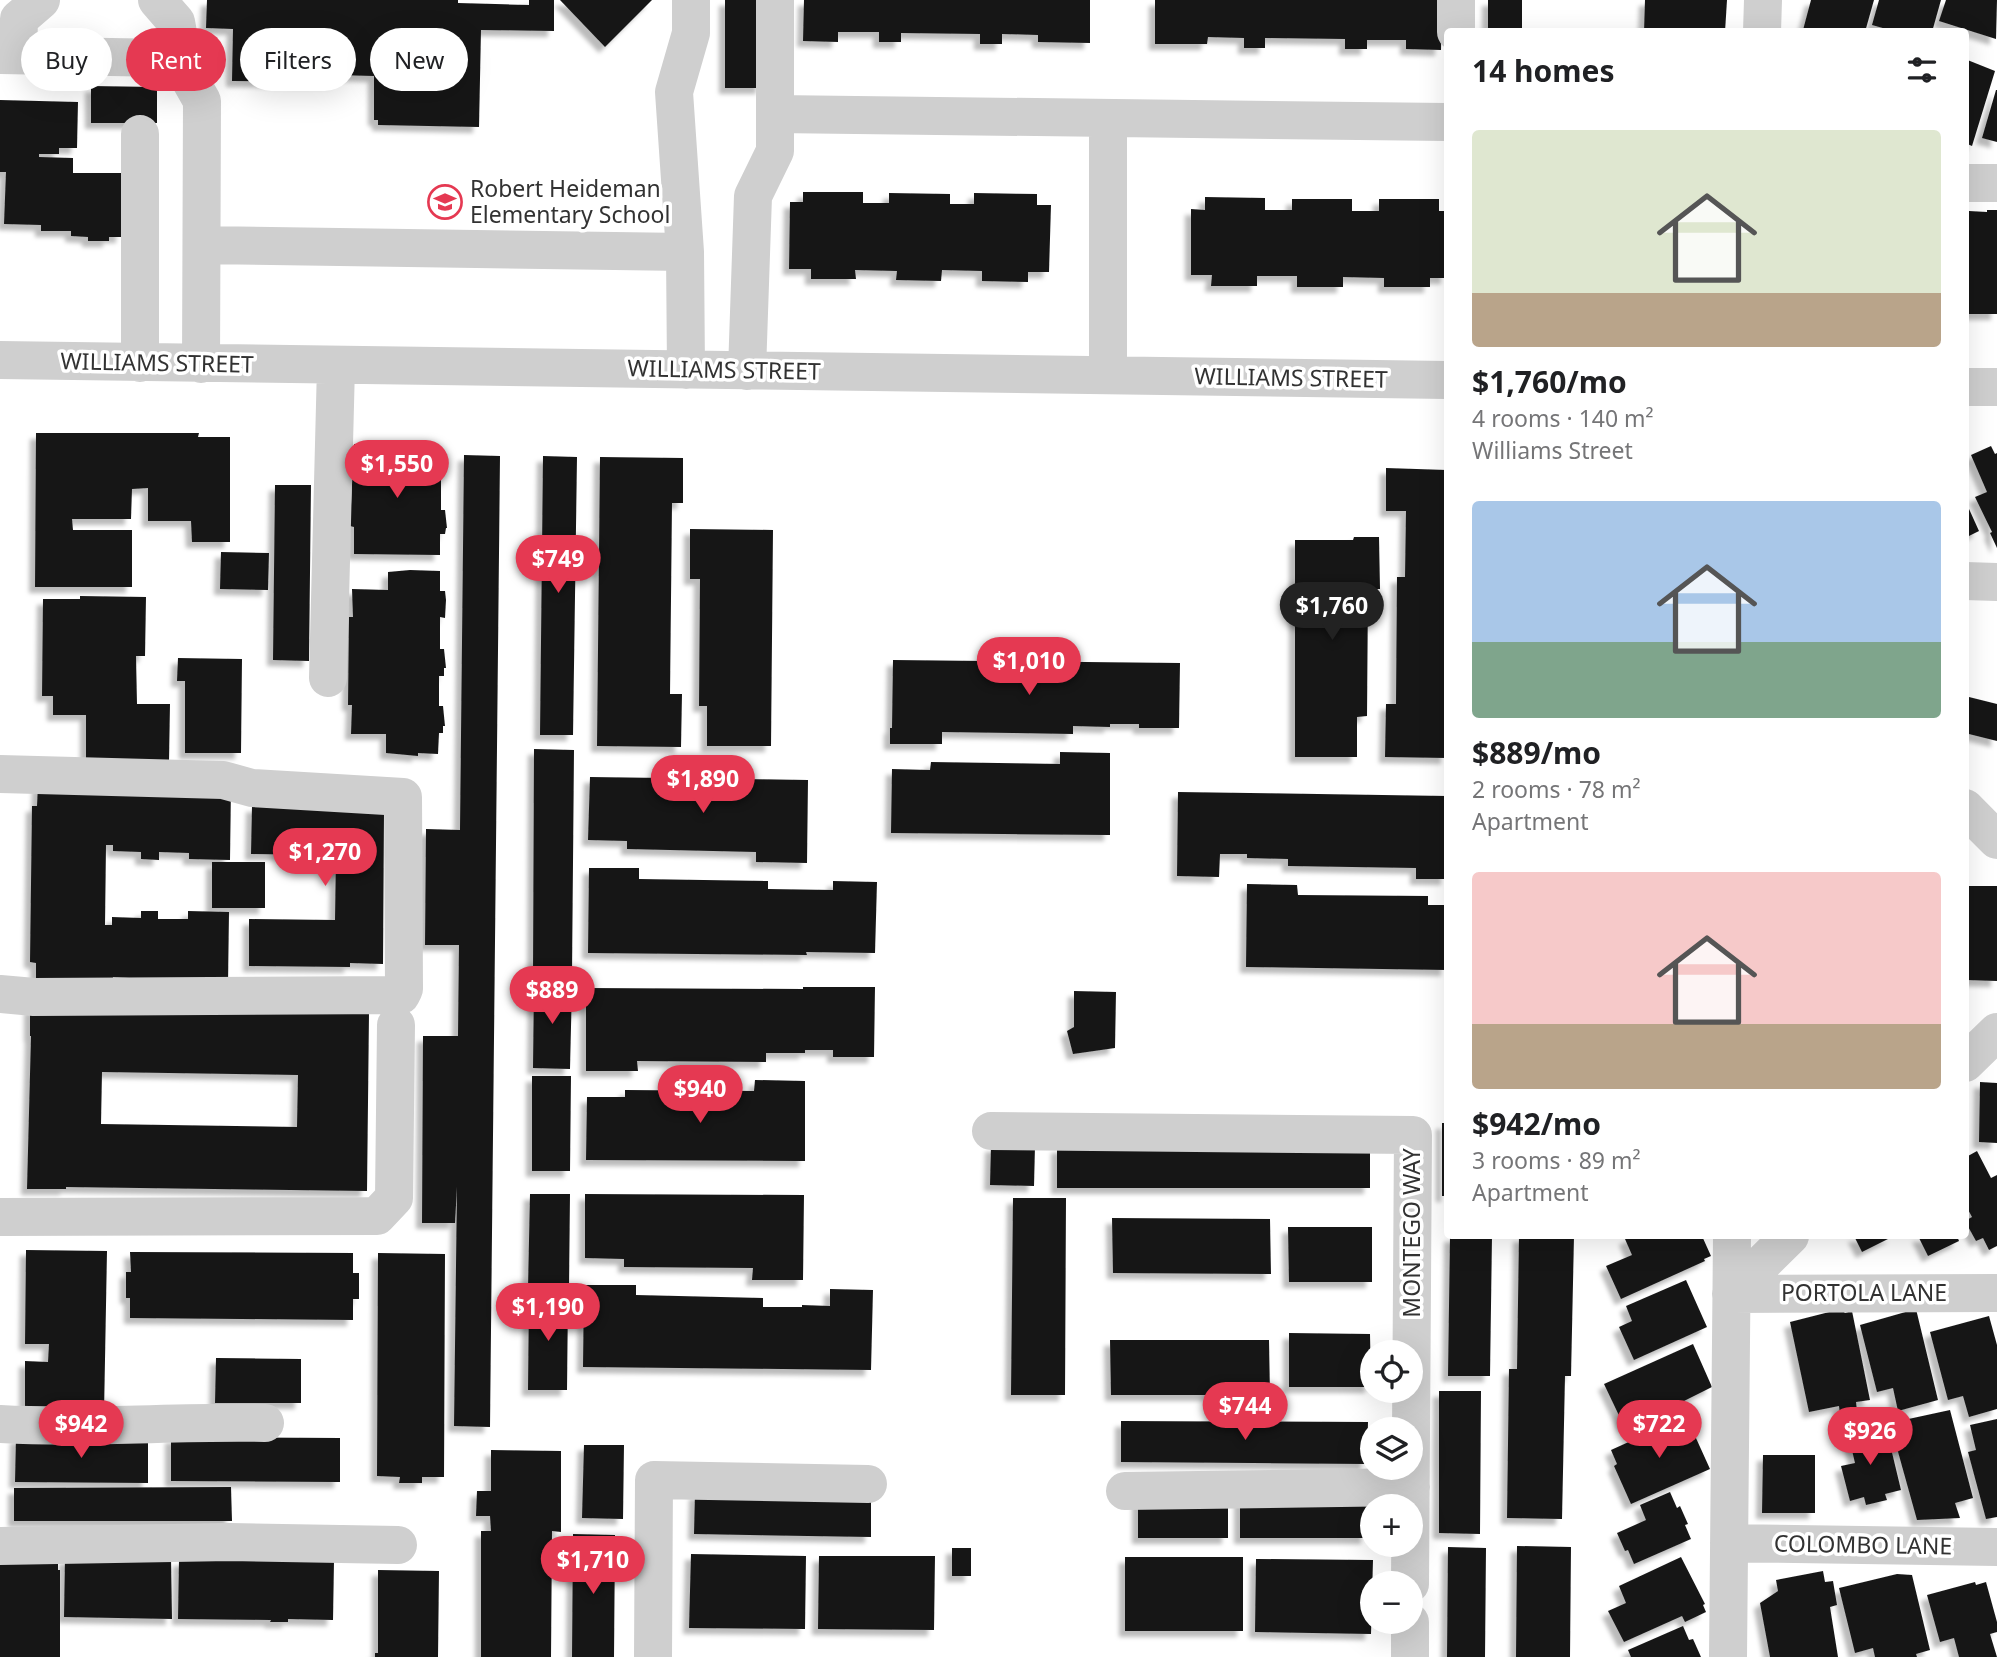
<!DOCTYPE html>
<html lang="en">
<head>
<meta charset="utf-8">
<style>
	body { margin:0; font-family:"Noto Sans",sans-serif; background:#f2f2f2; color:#202124; height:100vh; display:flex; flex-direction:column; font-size:26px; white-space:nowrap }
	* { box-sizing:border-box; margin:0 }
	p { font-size:23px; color:#757577 }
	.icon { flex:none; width:38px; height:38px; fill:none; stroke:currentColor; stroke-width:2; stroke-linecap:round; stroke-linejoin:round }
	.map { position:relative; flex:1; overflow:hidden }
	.drawer { position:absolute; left:1444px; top:28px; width:525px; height:1211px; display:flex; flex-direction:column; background:#fff; border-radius:7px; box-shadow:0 7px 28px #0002 }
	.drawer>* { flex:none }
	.banner { position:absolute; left:21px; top:28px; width:665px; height:63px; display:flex; gap:14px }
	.fabs { position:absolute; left:1360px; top:1340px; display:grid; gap:14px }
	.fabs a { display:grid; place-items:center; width:63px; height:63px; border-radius:50%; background:#fff; box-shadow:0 7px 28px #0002; font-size:35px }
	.price { position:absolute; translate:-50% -60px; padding:0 16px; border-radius:24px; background:#e53952; color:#fff; font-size:23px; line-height:46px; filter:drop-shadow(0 2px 4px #0008) }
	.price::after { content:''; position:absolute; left:50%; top:42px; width:21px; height:16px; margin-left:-10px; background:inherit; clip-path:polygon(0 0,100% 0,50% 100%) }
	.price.current { background:#222; color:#fff }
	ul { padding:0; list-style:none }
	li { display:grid; align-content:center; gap:14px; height:371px; padding:0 28px }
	li span { display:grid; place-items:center; height:217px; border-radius:7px; color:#555 }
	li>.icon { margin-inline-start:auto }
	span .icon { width:126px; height:126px; fill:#fffc; stroke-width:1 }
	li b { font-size:30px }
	h2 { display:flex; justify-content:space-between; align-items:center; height:84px; padding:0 28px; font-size:30px }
	.pill { padding:0 24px; border-radius:32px; background:#fff; box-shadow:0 7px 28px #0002; font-size:24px; line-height:63px }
	.pill.current { background:#e53952; color:#fff }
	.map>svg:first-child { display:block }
	.building { fill:#191919; fill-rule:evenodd; filter:url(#shadow) }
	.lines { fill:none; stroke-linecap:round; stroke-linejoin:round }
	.minor { stroke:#cfcfcf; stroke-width:38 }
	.labels { text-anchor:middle; stroke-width:7; stroke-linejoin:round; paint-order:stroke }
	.poi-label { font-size:23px; fill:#323232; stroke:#fff; text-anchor:start }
	.street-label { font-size:23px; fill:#323232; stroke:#fff }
</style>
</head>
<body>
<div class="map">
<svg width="1997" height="1657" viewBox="0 0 1997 1657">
	<defs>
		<filter id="shadow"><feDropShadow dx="-6" dy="6" stdDeviation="2" flood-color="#0004"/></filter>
	</defs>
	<rect width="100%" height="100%" fill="#fff"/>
	<path class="building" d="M207 0H458V3L529 5V0H554V31L481 30 479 127 378 125V120H374V76L336 75V82L232 81 233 29 206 28Z
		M560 0H652L605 47Z
		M725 0H762V88H725Z
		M804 0H1090V43L1038 42V35L1002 34V44H980V34L901 33V42H879V32H838V42L803 41Z
		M1155 0H1442L1441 50 1406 49V40H1367V49H1345V39L1265 38V48H1244V38L1208 37 1207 44H1155Z
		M1488 0H1522V32H1488Z
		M1645 0H1727L1725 32H1644Z
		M1811 0H1874L1865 32H1809L1803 30Z
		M1879 0H1941L1932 32H1897L1872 25Z
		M1946 0H1997L1996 39 1939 21Z
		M1965 59 1995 71 1972 146 1965 143Z
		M91 86 157 87V123H91Z
		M1996 90H1997V142L1982 138Z
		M0 100 78 102 77 148H59V154H39V157L73 158V173H123L122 237H109V241H88V237L71 236V231H41V225L4 224 6 172H0Z
		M803 192H863V203H889V193L950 194V204H974V193L1037 194V205H1051L1049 272H1028V282L982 281V271L942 270 941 281 896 280 897 271 855 270 856 279H811V269H789L790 202H803Z
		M1205 197 1265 198V210H1292V199H1352V211H1379V199H1439V211H1447V278H1430V287H1384V278L1343 277V287H1297V276H1257V286H1211L1212 275H1191V209L1205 210Z
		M1987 210H1997V314H1967L1969 211 1987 212Z
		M36 433H199L198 437H230V542H192L191 521H148V488L132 489 131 519H72L73 530H132V587H35Z
		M354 444 441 446 443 468H441V510H445L447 528H446L445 534H440V555L354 554V527L350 526Z
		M1991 446 1995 454 1997 453V548L1990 533 1992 532 1975 497 1987 492 1971 455Z
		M464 455 500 456 490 1427 454 1426 457 1187 455 1223H422L423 1036H458L459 945H425L426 829 460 830Z
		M543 456 577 457 573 735H540Z
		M600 457 683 458V503H672L670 694H682L681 747 597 746Z
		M1386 468 1447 470V758L1385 757 1386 704H1396L1397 577H1405L1406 511H1386Z
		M275 485H311L309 661 273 660Z
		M1965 500 1979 531 1965 538Z
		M690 529 773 530 771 746H707V706H699L700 579H690Z
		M1354 537H1379L1380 589H1368L1367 716 1357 717V757H1295V540H1353Z
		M221 552 269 553 268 590 220 589Z
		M410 570 440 571V591H445L446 600 445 618 440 617V649H444L446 668H444V676H439V706H443L445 726H443V733H439L438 754 418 753V756L386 753V734H351L352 705H348L349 617H353L352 589 388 590V572Z
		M80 596 146 597 145 656H136L137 704H170L169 761 86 759V715H53V696H42L43 599H80Z
		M178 658 242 659 241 753H185V681H177Z
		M893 660 1180 663 1179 728H1139V724H1110V727L1073 726V734L942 732V744H890V728H892Z
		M1965 696 1997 704V741L1965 733Z
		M534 749 574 750 572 974H533Z
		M1060 752 1110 753V835L891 833 892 769 930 770 931 762 1060 764Z
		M590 777 808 780 807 863 756 862V852L627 849V841L588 840Z
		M38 785 231 787 230 860 189 859V853L159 852V860L141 859V852L113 851V845H106L105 925H112V917L141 918V911H158V919H188V911L229 912 228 984 113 977 112 985 36 984V963L30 962 32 806H37Z
		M1178 792 1447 796V879H1416V868L1288 866V859L1247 858V854H1220L1219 877 1177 876Z
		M252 806 384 813 383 964 350 963V967L249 966V919L335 920 336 855 251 854Z
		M212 862H265V908H212Z
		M589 868H639V879L768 881V889L833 890V881L877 882 875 953 806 952 807 955 588 953Z
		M1247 884 1297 885 1298 895 1428 896V905H1447V970L1246 967Z
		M1969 886H1997V981L1967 980Z
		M534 984 572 985 570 1069 533 1068Z
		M803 987H875L874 1057H833V1050H805V1053H766V1062L637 1061 638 1071H586V988L803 989Z
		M1074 991 1116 992 1115 1048 1073 1054 1067 1031 1074 1027Z
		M30 1007 369 1013 367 1191 66 1187V1189H27L31 1036H30ZM102 1072 298 1075 297 1127 101 1124Z
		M532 1076H571L570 1171H532Z
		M755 1080 805 1081V1161L586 1160 587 1097H625V1090L754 1091Z
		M1980 1082 1997 1083V1143L1979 1142Z
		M1442 1123H1447V1196H1442Z
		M991 1146H1035L1034 1186 990 1185Z
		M1057 1147H1370V1188H1057Z
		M1965 1150 1968 1156 1977 1151 1991 1178 1997 1175V1246L1989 1250 1983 1238 1976 1241 1965 1221 1972 1217 1965 1204Z
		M530 1194H570L569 1288H528Z
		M585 1194 804 1195 803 1280H752L753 1268 624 1267V1259L585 1258Z
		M1013 1198H1066L1065 1395H1011Z
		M1112 1218 1270 1219 1271 1274 1113 1273Z
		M1288 1227H1372V1282H1289Z
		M1450 1236H1492L1490 1376H1448Z
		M1519 1236H1574L1571 1376H1565L1562 1519 1507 1518 1509 1369H1517Z
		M1632 1236H1702L1711 1256 1704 1259 1705 1261 1621 1299 1606 1266 1632 1255 1625 1239Z
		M1854 1236H1894L1862 1252Z
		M1918 1236H1957L1959 1241 1928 1256Z
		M26 1250 107 1251 104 1414 25 1413V1361L48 1362 49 1344H25Z
		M130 1252 353 1253V1273H359V1299H353V1320L130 1318V1298H126V1272H131Z
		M378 1253 445 1254 444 1477H422V1483H399L400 1477 377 1476Z
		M1686 1280 1707 1327 1634 1360 1619 1327 1632 1321 1626 1306Z
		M584 1285H636V1295L763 1298V1307H802V1305L830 1306V1289L873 1290 871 1370 583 1367Z
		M529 1296H568L567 1390H528Z
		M1841 1309 1845 1313 1852 1311 1870 1400 1856 1402 1857 1411 1840 1414 1839 1406 1809 1412 1790 1322Z
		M1916 1309 1938 1400 1898 1411 1893 1388 1877 1392 1860 1325Z
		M1989 1316 1997 1345V1409L1969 1417 1963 1396 1948 1400 1930 1332Z
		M1289 1333 1370 1334 1371 1387H1289Z
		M1110 1340H1269L1270 1395H1111Z
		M1693 1344 1712 1387 1680 1403 1682 1407 1646 1424 1643 1418 1624 1426 1604 1384Z
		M216 1358 301 1359V1403H215Z
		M1439 1391H1481L1480 1534 1439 1533Z
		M1950 1410 1973 1498 1955 1503 1960 1518 1917 1520 1890 1423Z
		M1686 1416 1710 1469 1631 1504 1614 1466 1617 1464 1611 1450Z
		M1997 1419V1517L1986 1519 1968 1452 1976 1450 1970 1425Z
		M1866 1420 1873 1445 1889 1440 1901 1490 1885 1494 1887 1500 1866 1505 1864 1497 1850 1501 1841 1466 1855 1463 1846 1425Z
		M1121 1421 1368 1422 1367 1464 1121 1462Z
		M16 1437 148 1439V1483L15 1482Z
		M171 1437 340 1438V1482L171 1481Z
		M584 1445H624L623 1519 582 1518Z
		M491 1450 561 1451V1532L552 1531 551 1657H481V1531H491L490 1516H476L477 1491H491Z
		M1763 1455H1815V1513H1762Z
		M231 1487 232 1521H14V1488Z
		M1670 1492 1677 1508 1680 1506 1688 1524 1685 1525 1691 1539 1634 1564 1628 1550 1625 1551 1617 1533 1646 1520 1640 1505Z
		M695 1493 871 1495V1537L694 1534Z
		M1138 1496H1228V1538H1138Z
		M1240 1497H1367V1538H1240Z
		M573 1534 615 1535 614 1657H572Z
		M1517 1546 1571 1547 1570 1657H1516Z
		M1448 1547 1486 1548 1485 1657H1447Z
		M952 1548H971V1576H952Z
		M691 1554 806 1556 805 1629 689 1628Z
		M819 1556H935L934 1630 818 1629Z
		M1125 1557H1243V1631H1125Z
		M1681 1557 1705 1604 1703 1605 1706 1612 1685 1622 1682 1616 1624 1642 1608 1611 1626 1603 1619 1586Z
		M65 1558H171L172 1619 64 1617Z
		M1256 1559 1373 1560 1371 1634 1255 1632Z
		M179 1560 334 1561 333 1620 288 1619V1622H270L271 1620 178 1619Z
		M0 1564H58V1570H60V1657H0Z
		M378 1570 439 1571 438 1657H375V1653H378Z
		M1823 1571 1825 1582 1833 1581 1837 1605 1830 1607 1838 1657H1770L1760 1603 1778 1591 1776 1580Z
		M1897 1574 1912 1575 1930 1650 1916 1654 1917 1657H1875L1873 1648 1855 1653 1839 1588Z
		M1975 1582 1976 1585 1986 1582 1997 1622V1632L1990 1634 1997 1657H1959L1954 1638 1940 1642 1927 1595Z
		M1683 1626 1689 1640 1693 1639 1701 1657H1631L1628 1650Z"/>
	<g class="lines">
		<path class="minor" d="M157 0 176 22 185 71 202 101 201 364
			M1456 32V0
			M1762 32 1763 0
			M0 55 166 58 185 71
			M18 55 19 19 41 0
			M775 114 1447 122
			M1965 183H1997
			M202 245 685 252 686 370
			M685 252 674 92 691 33V0
			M0 360 1447 380
			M140 363V134
			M747 371 753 196 775 151V0
			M1108 375V118
			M1965 387H1997
			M1965 581 1997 582
			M328 678 336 366
			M0 774 223 780 252 788 403 797 404 989 401 995 34 997 0 994
			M1965 808 1997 840
			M1965 1063 1997 1032
			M991 1131 1413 1135 1410 1584
			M0 1217 377 1216 394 1198 396 1025
			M1731 1294 1997 1293
			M1731 1294 1790 1236
			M0 1424C89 1429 177 1421 265 1423
			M1125 1491 1411 1487
			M1729 1543 1997 1547
			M0 1546 230 1542 398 1545
			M653 1657 654 1480 868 1484
			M1410 1657V1622
			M1728 1657 1732 1236"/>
	</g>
	<defs>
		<g id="school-ring" transform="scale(1.75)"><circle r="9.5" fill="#fff" stroke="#e53952" stroke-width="1.5"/><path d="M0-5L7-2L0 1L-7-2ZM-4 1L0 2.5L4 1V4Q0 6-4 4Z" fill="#e53952"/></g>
	</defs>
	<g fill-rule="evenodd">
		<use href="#school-ring" x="445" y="202"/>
	</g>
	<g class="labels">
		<g class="poi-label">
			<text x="470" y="197">Robert Heideman<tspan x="470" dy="26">Elementary School</tspan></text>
		</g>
		<g class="street-label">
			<text transform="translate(157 363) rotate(1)" y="8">WILLIAMS STREET</text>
			<text transform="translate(724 370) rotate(1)" y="8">WILLIAMS STREET</text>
			<text transform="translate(1291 378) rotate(1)" y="8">WILLIAMS STREET</text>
			<text transform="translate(1412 1233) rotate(-90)" y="8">MONTEGO WAY</text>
			<text x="1864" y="1301">PORTOLA LANE</text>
			<text transform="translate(1863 1545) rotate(1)" y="8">COLOMBO LANE</text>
		</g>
	</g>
</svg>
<div class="fabs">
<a><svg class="icon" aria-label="locate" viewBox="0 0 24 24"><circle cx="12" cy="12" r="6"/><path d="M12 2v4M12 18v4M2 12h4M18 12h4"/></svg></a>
<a><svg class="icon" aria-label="layers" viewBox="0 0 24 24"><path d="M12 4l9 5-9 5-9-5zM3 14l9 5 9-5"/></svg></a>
<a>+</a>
<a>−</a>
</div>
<b class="price" style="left:397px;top:500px">$1,550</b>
<b class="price" style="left:558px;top:595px">$749</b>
<b class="price current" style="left:1332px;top:642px">$1,760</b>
<b class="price" style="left:1029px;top:697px">$1,010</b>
<b class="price" style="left:703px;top:815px">$1,890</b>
<b class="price" style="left:325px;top:888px">$1,270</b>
<b class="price" style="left:552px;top:1026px">$889</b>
<b class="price" style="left:700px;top:1125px">$940</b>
<b class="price" style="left:548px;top:1343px">$1,190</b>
<b class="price" style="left:1245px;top:1442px">$744</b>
<b class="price" style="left:81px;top:1460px">$942</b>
<b class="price" style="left:1659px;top:1460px">$722</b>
<b class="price" style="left:1870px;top:1467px">$926</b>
<b class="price" style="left:593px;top:1596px">$1,710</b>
<div class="banner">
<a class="pill">Buy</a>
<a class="pill current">Rent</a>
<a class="pill">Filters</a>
<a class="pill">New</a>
</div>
<section class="drawer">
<h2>14 homes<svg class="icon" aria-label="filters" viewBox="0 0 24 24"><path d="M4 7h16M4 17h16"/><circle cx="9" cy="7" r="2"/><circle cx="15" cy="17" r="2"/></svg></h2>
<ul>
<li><span style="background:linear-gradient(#dfe7d0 75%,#b9a48a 0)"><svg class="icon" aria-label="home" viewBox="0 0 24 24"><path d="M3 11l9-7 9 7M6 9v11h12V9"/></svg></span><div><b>$1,760/mo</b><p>4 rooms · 140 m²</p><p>Williams Street</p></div></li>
<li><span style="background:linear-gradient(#a9c7e8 65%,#7fa58c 0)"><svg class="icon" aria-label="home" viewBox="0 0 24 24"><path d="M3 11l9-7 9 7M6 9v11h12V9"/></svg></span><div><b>$889/mo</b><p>2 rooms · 78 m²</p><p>Apartment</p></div></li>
<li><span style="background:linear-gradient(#f6c9c9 70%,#b9a48a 0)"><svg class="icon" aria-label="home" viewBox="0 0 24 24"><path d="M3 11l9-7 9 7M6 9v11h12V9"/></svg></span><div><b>$942/mo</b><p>3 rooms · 89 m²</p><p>Apartment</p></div></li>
</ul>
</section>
</div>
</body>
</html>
